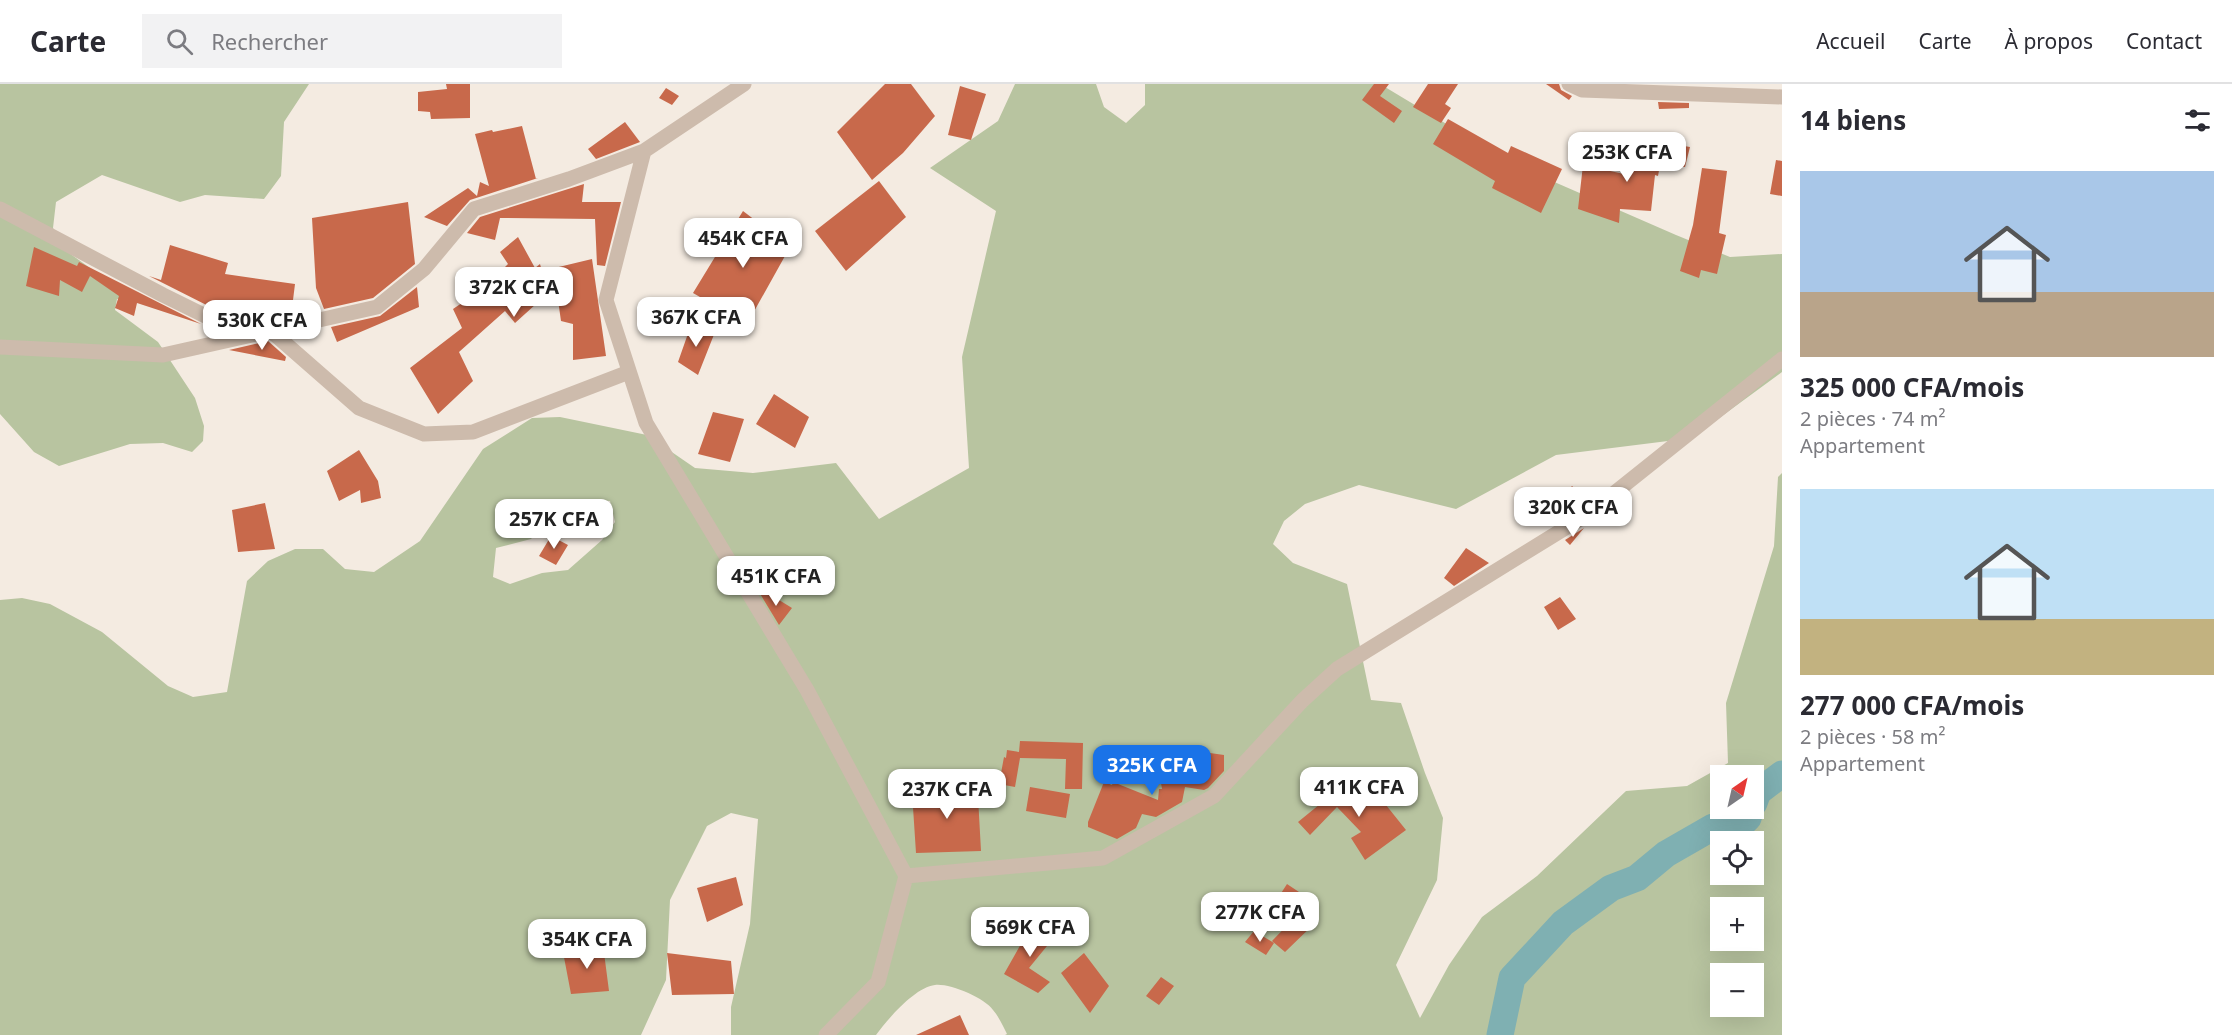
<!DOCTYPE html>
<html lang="fr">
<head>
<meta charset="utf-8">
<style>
	body { margin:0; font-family:"Noto Sans",sans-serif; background:#f2f2f3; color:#2b2b33; height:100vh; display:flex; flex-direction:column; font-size:22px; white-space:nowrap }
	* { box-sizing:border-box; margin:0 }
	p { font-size:20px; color:#7c7c81 }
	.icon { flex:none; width:33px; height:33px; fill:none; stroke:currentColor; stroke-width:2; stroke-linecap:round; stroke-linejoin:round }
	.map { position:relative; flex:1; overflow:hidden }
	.sheet { display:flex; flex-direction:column; background:#fff; width:450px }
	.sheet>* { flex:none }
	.needle { width:39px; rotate:34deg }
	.tools { position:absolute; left:1710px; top:681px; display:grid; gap:12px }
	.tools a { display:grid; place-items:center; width:54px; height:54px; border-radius:0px; background:#fff; box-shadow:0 6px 24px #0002; font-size:30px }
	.price { position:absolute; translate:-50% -51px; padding:0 14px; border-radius:12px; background:#fff; color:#222; font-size:20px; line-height:39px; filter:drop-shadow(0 2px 3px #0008) }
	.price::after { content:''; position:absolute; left:50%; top:36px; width:18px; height:14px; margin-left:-9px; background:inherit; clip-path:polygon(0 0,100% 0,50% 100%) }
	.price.on { background:#1a73e8; color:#fff }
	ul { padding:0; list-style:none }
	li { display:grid; align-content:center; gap:12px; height:318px; padding:0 18px }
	li span { display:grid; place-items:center; height:186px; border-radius:0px; color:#555 }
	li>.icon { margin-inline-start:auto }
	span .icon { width:108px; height:108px; fill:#fffc; stroke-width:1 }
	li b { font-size:26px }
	h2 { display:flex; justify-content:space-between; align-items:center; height:72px; padding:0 18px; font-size:26px }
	header { display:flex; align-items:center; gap:36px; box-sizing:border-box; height:84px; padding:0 30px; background:#fff; border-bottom:2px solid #e1e1e2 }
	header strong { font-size:28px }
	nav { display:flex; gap:33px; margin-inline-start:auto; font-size:21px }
	.search { width:420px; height:54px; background:#f2f2f3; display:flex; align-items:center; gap:15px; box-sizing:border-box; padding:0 21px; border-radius:0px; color:#7c7c81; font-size:22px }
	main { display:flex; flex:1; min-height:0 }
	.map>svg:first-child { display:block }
	.green { fill:#b8c4a0; fill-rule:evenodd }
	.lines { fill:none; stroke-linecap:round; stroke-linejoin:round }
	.river { stroke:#7fb0b2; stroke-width:27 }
	.building { fill:#c8694b }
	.street { stroke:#cdbbac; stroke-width:15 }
</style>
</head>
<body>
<header>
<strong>Carte</strong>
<div class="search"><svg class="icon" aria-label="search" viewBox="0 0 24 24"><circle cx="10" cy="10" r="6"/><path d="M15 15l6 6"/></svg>Rechercher</div>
<nav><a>Accueil</a><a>Carte</a><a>À propos</a><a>Contact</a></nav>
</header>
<main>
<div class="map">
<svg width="1782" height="951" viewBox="0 0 1782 951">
	<rect width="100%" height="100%" fill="#f4ebe1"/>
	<path class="green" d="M0 0H309L284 38 281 92 264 115 205 111 180 118 102 91 56 118 53 144 65 166 133 215H117L115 226 158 258 195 314 204 342 203 357 192 368 163 359 130 360 59 382 34 368 0 330Z
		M1015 0H1096L1104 23 1126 39 1145 21V0H1380L1513 80 1676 151 1730 173 1782 170V288L1692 354 1556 371 1456 425 1359 401 1305 420 1284 437 1273 460 1293 479 1347 500 1371 616 1401 619 1425 689 1443 734 1437 796 1396 881 1420 934 1449 881 1482 833 1537 792 1626 707 1687 702 1728 679 1726 619 1774 462 1778 393 1782 389V951H1005L1007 950C1003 942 999 933 993 926 985 914 949 899 935 901 915 903 887 936 876 951H731V923L750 840 758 735 731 729 707 742 670 816 666 896 641 951H0V516L22 514 50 520 102 548 168 602 193 613 227 608 247 497 268 477 295 465H323L345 485 374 488 420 457 483 365 532 334 560 333 647 351 695 384 753 389 836 379 879 435 969 384 962 273 996 127 930 84 998 37ZM570 415 610 417 615 438 602 456 568 486 542 489 510 500 493 493 496 464 531 455ZM1720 692H1754V724H1720ZM1720 758H1754V790H1720ZM1720 824H1754V856H1720ZM1720 890H1754V922H1720Z"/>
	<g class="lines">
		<path class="river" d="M1754 719 1758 708 1782 690
			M1500 951 1512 894 1563 839 1611 804 1637 794 1666 770 1713 743H1739L1748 734 1751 724"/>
	</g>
	<path class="building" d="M446 0H470V34L431 35 430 28 418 27V8L447 5Z
		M885 0H911L935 32 903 69 872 96 837 48Z
		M1374 0H1389L1380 12 1402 27 1394 39 1362 16Z
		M1428 0H1458L1445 20 1451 24 1441 39 1413 23Z
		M1546 0H1559L1561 6 1572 12 1569 16Z
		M960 2 986 10 971 56 948 51Z
		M666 4 679 12 672 21 659 14Z
		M1658 18 1689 19V24L1659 25Z
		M1448 35 1508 69 1511 62 1562 85 1541 129 1492 104 1495 97 1433 60Z
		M625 38 640 58 596 75 588 65Z
		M522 42 536 95 538 94 470 116 447 142 424 133 468 104 477 112 480 98 489 102 475 50 492 46 493 48Z
		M1672 60 1690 63 1685 83 1660 81 1658 92 1655 91 1651 127 1620 125 1619 139 1578 125 1583 81 1624 90 1632 63 1670 67Z
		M1776 76 1782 77V112L1770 110Z
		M1702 84 1727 87 1719 149 1726 151 1717 190 1701 186 1699 194 1680 187 1693 141Z
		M879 97 906 133 846 187 815 147Z
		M584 100 582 118H621L605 182 597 181 595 135 500 134 495 156 467 149 480 133Z
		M408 118 415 180 373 214 324 225 316 204 312 134Z
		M743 127 790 163 747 240 693 209Z
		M518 153 535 184 540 180 542 187 592 175 606 272 573 276V240L561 237 556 202 515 239 505 227 459 268 473 297 438 330 410 284 462 244 453 225 484 204 508 180 500 168Z
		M170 161 228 179 225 190 295 200 291 232 248 242 149 192 161 196Z
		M34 163 77 182 79 178 201 240 137 219 134 232 115 224 119 212 90 192 82 208 60 196 59 212 26 202Z
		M417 203 419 223 337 258 331 243 380 232Z
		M691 241 715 248 698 291 678 278Z
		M268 257 286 273 285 277 229 266Z
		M774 310 809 333 795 364 756 340Z
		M713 328 744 335 730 378 698 370Z
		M359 366 378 397 381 414 361 419 360 406 339 417 327 387Z
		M1572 402 1588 417 1550 442 1544 436Z
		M265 419 275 465 238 468 232 426Z
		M577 424 600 425V441L577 440Z
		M1584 444 1570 461 1565 456Z
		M551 452 568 461 556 481 539 472Z
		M1466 464 1489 479 1454 502 1444 494Z
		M761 505 792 524 779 541 759 508Z
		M1560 513 1576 535 1558 546 1544 523Z
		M1020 657 1083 659 1082 705H1065L1066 675 1020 674 1015 703 999 700 1004 673 1006 674 1007 666 1019 668Z
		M1189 666 1224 671V687L1208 704 1204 706 1185 703 1182 718 1156 733 1142 730 1136 744 1117 755 1088 743V738L1104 698 1112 701 1113 698 1158 716 1159 705H1162L1159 687 1186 690Z
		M1348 693 1365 714 1374 706 1406 746 1365 776 1351 754 1361 748 1337 723 1310 751 1298 738 1336 707 1335 705Z
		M977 695 981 767 916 769 912 708H919V704H936V707L964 706 965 696Z
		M1030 703 1070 710 1066 734 1026 727Z
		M736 793 743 821 707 838 697 804Z
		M1287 800 1308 814 1302 825 1315 839 1285 868 1272 857 1298 830 1276 817Z
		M1034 837 1056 851 1029 884 1050 898 1038 909 1004 890Z
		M1254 847 1274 859 1266 871 1245 858Z
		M603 861 609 907 571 910 563 868Z
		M667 869 731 877 734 910 672 911Z
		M1084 869 1109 902 1090 929 1061 889Z
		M1161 893 1174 902 1159 921 1146 912Z
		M960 931 969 951H916Z"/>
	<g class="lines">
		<path class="street" d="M1569 0 1582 6 1782 13
			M644 67 606 216 646 339 807 606 906 792 878 898 826 951
			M0 125 163 211 246 252
			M271 247 359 324 424 350 473 348 629 288
			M0 263 163 271 377 223 424 185 474 125 569 95 644 67 744 0
			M906 792 1103 774 1214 712 1302 617 1337 585 1588 430 1782 275"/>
	</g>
</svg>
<div class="tools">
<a><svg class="needle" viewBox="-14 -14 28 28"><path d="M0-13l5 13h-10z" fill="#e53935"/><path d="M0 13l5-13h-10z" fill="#7c7c81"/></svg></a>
<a><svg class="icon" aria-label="locate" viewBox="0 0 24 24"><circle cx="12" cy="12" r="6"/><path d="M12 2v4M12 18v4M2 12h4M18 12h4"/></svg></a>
<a>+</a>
<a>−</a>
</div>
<b class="price" style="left:1627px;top:99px">253K CFA</b>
<b class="price" style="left:743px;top:185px">454K CFA</b>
<b class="price" style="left:514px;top:234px">372K CFA</b>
<b class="price" style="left:696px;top:264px">367K CFA</b>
<b class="price" style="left:262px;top:267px">530K CFA</b>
<b class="price" style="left:1573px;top:454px">320K CFA</b>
<b class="price" style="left:554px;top:466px">257K CFA</b>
<b class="price" style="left:776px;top:523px">451K CFA</b>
<b class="price on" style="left:1152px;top:712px">325K CFA</b>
<b class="price" style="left:1359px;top:734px">411K CFA</b>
<b class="price" style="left:947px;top:736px">237K CFA</b>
<b class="price" style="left:1260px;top:859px">277K CFA</b>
<b class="price" style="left:1030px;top:874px">569K CFA</b>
<b class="price" style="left:587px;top:886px">354K CFA</b>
</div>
<section class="sheet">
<h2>14 biens<svg class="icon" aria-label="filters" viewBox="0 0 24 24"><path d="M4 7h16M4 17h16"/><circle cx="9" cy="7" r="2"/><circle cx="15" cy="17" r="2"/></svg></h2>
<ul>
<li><span style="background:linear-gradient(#a9c7e8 65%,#b9a48a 0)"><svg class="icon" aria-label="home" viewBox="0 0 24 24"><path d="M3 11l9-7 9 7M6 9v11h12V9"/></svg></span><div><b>325 000 CFA/mois</b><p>2 pièces · 74 m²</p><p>Appartement</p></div></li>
<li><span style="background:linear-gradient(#bfe0f5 70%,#c2b280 0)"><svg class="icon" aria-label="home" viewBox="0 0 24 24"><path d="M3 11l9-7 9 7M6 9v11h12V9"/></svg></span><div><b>277 000 CFA/mois</b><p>2 pièces · 58 m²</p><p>Appartement</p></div></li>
</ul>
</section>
</main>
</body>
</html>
